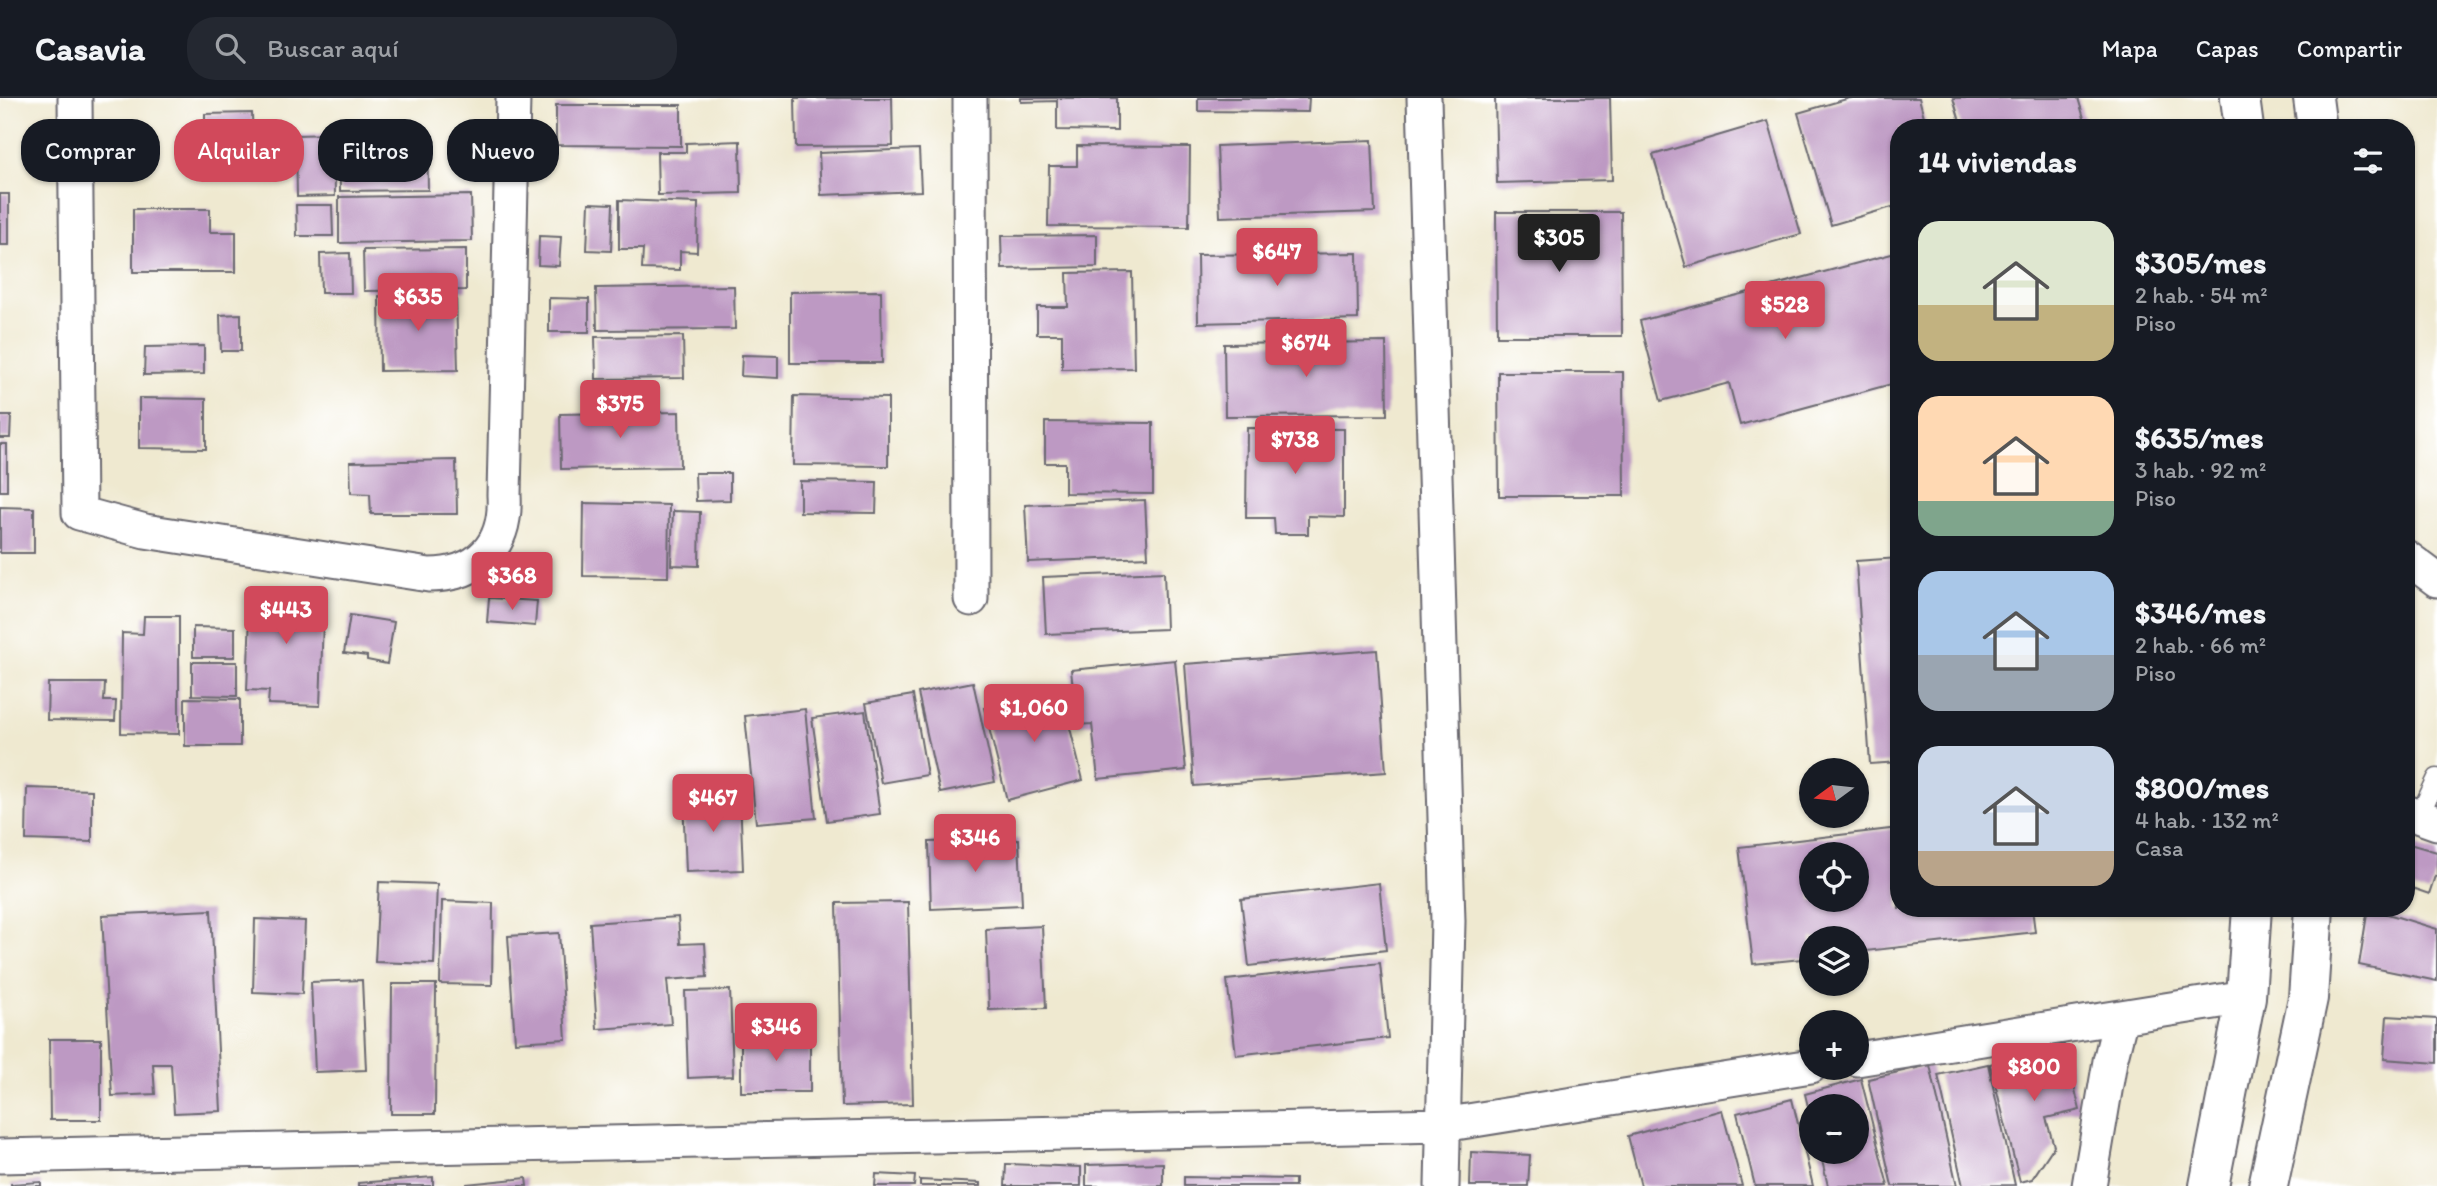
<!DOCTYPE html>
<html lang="es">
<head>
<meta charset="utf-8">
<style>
	body { margin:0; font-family:Itim,sans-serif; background:#242831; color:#f1f3f6; height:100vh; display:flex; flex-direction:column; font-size:26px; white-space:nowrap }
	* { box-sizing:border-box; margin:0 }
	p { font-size:23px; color:#9ea1a6 }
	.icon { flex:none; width:38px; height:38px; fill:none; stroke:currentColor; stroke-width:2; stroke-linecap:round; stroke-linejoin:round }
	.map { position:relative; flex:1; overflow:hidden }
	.sheet { position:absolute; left:1890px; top:21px; width:525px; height:798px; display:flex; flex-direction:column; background:#171b24; border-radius:28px; box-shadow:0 2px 5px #0004 }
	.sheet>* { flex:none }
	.guide { position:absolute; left:21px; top:21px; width:665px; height:63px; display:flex; gap:14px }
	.needle { width:46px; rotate:255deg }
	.controls { position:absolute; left:1799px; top:660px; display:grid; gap:14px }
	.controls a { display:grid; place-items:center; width:70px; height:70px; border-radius:50%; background:#171b24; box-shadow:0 2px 5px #0004; font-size:35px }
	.price { position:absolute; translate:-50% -60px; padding:0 16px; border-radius:7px; background:#d1495b; color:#fff; font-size:23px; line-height:46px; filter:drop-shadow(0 2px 4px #0008) }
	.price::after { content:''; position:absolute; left:50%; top:42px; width:21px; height:16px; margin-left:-10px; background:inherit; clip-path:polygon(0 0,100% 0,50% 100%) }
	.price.selected { background:#222; color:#fff }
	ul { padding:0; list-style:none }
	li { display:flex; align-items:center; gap:21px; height:175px; padding:0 28px }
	li span { display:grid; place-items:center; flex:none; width:196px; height:140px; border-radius:21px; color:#555 }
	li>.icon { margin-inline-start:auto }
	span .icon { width:84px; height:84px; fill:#fffc; stroke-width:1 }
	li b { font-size:30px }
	h2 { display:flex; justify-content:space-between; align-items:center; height:84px; padding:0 28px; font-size:30px }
	.chip { padding:0 24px; border-radius:28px; background:#171b24; box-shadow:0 2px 5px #0004; font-size:24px; line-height:63px }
	.chip.selected { background:#d1495b; color:#fff }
	header { display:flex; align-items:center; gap:42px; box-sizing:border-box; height:98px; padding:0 35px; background:#171b24; border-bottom:2px solid #363941 }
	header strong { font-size:33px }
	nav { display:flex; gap:38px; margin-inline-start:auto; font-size:24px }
	.search { width:490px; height:63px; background:#242831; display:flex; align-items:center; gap:18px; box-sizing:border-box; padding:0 24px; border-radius:28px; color:#9ea1a6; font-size:26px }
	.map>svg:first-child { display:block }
	.building { fill:#bd99c3; fill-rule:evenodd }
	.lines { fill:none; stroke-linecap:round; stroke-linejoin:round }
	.lane-casing { stroke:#6a686f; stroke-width:21 }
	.street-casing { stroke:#6a686f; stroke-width:37 }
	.primary-casing { stroke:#6a686f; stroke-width:42 }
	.lane { stroke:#fff; stroke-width:18 }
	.street { stroke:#fff; stroke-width:33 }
	.primary { stroke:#fff; stroke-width:38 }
</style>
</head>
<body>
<header>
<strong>Casavia</strong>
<div class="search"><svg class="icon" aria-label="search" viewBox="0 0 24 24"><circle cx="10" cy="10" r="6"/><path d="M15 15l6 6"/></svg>Buscar aquí</div>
<nav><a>Mapa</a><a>Capas</a><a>Compartir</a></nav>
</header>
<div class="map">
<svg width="2437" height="1088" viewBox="0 0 2437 1088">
	<rect width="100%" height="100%" fill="#fff"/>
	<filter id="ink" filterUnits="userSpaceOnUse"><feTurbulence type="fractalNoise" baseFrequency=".0143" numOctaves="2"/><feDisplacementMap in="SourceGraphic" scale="14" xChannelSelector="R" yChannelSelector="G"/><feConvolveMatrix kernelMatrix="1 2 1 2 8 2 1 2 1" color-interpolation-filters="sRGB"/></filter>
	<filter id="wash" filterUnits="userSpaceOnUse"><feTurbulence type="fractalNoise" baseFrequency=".00686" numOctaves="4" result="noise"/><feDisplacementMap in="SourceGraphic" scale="28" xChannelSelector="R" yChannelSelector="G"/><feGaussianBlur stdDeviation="1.57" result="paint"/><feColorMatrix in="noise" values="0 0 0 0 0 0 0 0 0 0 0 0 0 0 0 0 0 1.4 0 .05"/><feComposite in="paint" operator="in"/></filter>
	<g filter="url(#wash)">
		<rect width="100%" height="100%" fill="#efe9d0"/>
		<g id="blocks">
			<path class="building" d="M795 0H892L893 48 796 49Z
				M1021 0H1117V33L1057 32V3L1021 4Z
				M1198 0H1309L1308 14 1198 13Z
				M1495 0H1610L1612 82 1497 85Z
				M1850 0H1919L1927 30H1899V107L1831 127 1798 15Z
				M1953 0H2078L2087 30H1962Z
				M556 7H681V48L556 47Z
				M252 15 253 51 205 52V16Z
				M1768 23 1801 136 1686 169 1653 57Z
				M427 34 428 92 340 93 339 35Z
				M334 36 335 98 297 99 296 37Z
				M1372 42 1375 114 1220 119 1217 48Z
				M740 43 741 95 658 97 657 54H686V45Z
				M1077 48 1190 49 1189 129 1048 128 1049 68H1077Z
				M919 51 921 93 821 97 819 55Z
				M0 96H9V147H0Z
				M471 97 472 143 339 145V99Z
				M619 102 698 105 697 154 680 153V172L642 171 643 151H619Z
				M589 105 613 106 611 153 587 152Z
				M296 107H332L333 138H297Z
				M133 111H210V134H236V174H133Z
				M1496 114H1621L1622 238H1497Z
				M1097 137V169L1002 171 1001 138Z
				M539 138 561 139 559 168 538 167Z
				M466 151V192L364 193 363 152Z
				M1899 154V284L1740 327 1729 285 1661 303 1640 223Z
				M350 155 351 195H321L320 156Z
				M1357 155 1358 221 1198 225 1197 157Z
				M1132 174 1134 270 1062 271V236H1037V209H1068L1067 175Z
				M734 188 735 231 597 232 596 190Z
				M881 193 882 265H790V194Z
				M456 197 458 272 380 273 379 198Z
				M549 200 589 201V234H549Z
				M241 216V253H221L220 217Z
				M683 238 684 280 596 281 595 239Z
				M1386 244 1387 317 1225 318 1224 246Z
				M204 248V276L144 277 145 249Z
				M742 257 778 258V280L741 278Z
				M1498 274H1623L1624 398H1499Z
				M794 298 888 300V368L793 367Z
				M139 300 206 301V351L139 350Z
				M679 314 680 369 561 371 560 316Z
				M0 318H11L10 340H0Z
				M1045 324 1153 325V396L1065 395V365H1045Z
				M1247 330 1344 331V419L1308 418V436H1275L1274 420H1246Z
				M0 346H7V393H0Z
				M456 362 457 416H371L370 396 351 395 350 364Z
				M695 375H730V402L696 403Z
				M800 383 877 384 876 415 800 414Z
				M1145 402 1148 459 1028 464 1025 407Z
				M584 405 669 407 668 479 583 478Z
				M0 409 34 410V455H0Z
				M673 413 700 414 699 468 671 467Z
				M1899 460V664L1870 666 1856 463Z
				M1164 474 1166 531 1046 536 1043 479Z
				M251 492 324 493 320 608 268 606 269 593 247 592Z
				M489 500 537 503 535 528 487 524Z
				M350 517 394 524 387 566 367 562V558L344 555Z
				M144 518H179V636L121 635 122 535 143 536Z
				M193 529 235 530V559H193Z
				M1377 552 1386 674 1194 688 1185 566Z
				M1175 562 1186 672 1098 681 1092 626 1077 627 1071 572Z
				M192 564H237V598L192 597Z
				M973 584 995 684 940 695 918 595Z
				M48 585H105L104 603H116L115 623 47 622Z
				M1060 590 1083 682 1007 702 984 610Z
				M913 597 927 677 881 685 866 605Z
				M185 600 240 601V648H185Z
				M805 611 816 720 756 725 745 618Z
				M865 613 880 716 827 723 812 620Z
				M27 690 92 692V744L26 742Z
				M740 698 743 772 686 774 683 700Z
				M1899 730V810H2032L2035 834 1857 854V840H1811V860L1753 866 1739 749ZM1811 756H1857V802H1811Z
				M1019 741 1022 807 931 811 929 744Z
				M2406 745 2437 754V779L2435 778 2429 796 2406 788Z
				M379 784 437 786 434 866 375 864Z
				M1379 785 1386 852 1249 868 1241 801Z
				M442 803 493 805 492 887 440 886Z
				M908 804 913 1006 842 1008 837 805Z
				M2368 810 2437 831V883L2359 867Z
				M211 812 221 1013 174 1015 171 966H153L155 996 112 998 102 817Z
				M678 819 680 846 705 845 707 879 667 882 671 926 597 931 590 825Z
				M255 821 305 823 302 896 253 894Z
				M1042 828 1046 910 989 912 986 831Z
				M559 835 566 941 515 944 508 838Z
				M1380 865 1388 940 1236 957 1227 882Z
				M362 882 366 972 315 974 311 884Z
				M392 886H436L435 1016H391Z
				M730 892 733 978 688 980 685 893Z
				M2387 918 2437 921V965L2384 961Z
				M741 935H810V994H741Z
				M49 941H101V1022H50Z
				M2064 947 2080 1012 2046 1020 2054 1048 2032 1081 2020 1084 1990 966Z
				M1988 966 2015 1087 1963 1088 1938 977Z
				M1930 967 1957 1088H1892L1868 981Z
				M1861 981 1888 1088H1828L1820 1054H1857V1008H1811L1810 1017 1805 996Z
				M1792 1001 1813 1088H1755L1737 1015Z
				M1722 1012 1742 1088H1641L1628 1038Z
				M1471 1054 1530 1057 1528 1088H1470Z
				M1163 1065V1088H1086V1067Z
				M1006 1066 1081 1069V1088H1005Z
				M876 1076 915 1078 914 1088H875Z
				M433 1079V1088H358V1085Z
				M1184 1079 1295 1081V1088H1184Z
				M526 1080 527 1088H467V1086Z
				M920 1082 980 1085V1088H920Z
				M41 1084V1088H11V1086Z"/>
		</g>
	</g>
	<g filter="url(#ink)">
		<use href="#blocks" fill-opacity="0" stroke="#6a686f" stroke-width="2"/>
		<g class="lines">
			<g class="lane-casing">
				<path id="lane" d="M2419 718 2437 680"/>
			</g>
			<g class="street-casing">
				<path id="street" d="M75 0 79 415 145 433 429 477C479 477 507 447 504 397L513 0
					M970 0 971 501
					M1424 0 1448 823 1442 1088
					M2406 459 2437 482
					M2406 714 2437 725
					M1857 961 2246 899
					M0 1058 1443 1027 1811 968
					M2089 1088 2110 963 2121 919"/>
			</g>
			<g class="primary-casing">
				<path id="primary" d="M2240 0 2244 30
					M2313 0 2317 30
					M2209 1088 2246 899 2252 810
					M2268 1088 2308 900 2314 810"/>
			</g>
			<use href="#lane" class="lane"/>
			<use href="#street" class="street"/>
			<use href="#primary" class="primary"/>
		</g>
	</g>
</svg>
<div class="controls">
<a><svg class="needle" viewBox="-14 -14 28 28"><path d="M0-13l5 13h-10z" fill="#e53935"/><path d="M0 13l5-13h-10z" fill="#9ea1a6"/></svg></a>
<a><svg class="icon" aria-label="locate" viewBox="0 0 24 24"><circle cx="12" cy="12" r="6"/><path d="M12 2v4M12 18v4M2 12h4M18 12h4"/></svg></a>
<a><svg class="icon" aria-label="layers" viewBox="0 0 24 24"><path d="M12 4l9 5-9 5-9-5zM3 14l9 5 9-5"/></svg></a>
<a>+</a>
<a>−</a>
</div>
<b class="price selected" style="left:1559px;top:176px">$305</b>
<b class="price" style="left:1277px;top:190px">$647</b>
<b class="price" style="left:418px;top:235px">$635</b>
<b class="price" style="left:1785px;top:243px">$528</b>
<b class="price" style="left:1306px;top:281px">$674</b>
<b class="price" style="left:620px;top:342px">$375</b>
<b class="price" style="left:1295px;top:378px">$738</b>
<b class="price" style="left:512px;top:514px">$368</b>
<b class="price" style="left:286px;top:548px">$443</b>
<b class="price" style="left:1034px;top:646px">$1,060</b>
<b class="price" style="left:713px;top:736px">$467</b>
<b class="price" style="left:975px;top:776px">$346</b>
<b class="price" style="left:776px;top:965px">$346</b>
<b class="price" style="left:2034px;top:1005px">$800</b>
<div class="guide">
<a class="chip">Comprar</a>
<a class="chip selected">Alquilar</a>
<a class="chip">Filtros</a>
<a class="chip">Nuevo</a>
</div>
<section class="sheet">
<h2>14 viviendas<svg class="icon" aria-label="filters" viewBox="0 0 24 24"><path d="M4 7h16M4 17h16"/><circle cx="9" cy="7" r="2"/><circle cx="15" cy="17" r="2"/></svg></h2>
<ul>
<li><span style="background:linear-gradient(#dfe7d0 60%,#c2b280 0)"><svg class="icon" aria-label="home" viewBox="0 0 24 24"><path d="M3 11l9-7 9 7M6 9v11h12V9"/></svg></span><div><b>$305/mes</b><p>2 hab. · 54 m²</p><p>Piso</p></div></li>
<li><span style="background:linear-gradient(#ffd9b3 75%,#7fa58c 0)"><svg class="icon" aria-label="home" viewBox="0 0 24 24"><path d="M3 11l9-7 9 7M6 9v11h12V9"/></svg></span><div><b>$635/mes</b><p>3 hab. · 92 m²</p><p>Piso</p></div></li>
<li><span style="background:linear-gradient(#a9c7e8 60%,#9aa5b1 0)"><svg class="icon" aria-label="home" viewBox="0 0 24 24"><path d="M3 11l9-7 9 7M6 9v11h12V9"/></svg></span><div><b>$346/mes</b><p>2 hab. · 66 m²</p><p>Piso</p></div></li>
<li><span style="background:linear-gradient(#c9d6e8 75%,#b9a48a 0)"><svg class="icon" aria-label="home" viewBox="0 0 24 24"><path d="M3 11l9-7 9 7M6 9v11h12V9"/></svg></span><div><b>$800/mes</b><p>4 hab. · 132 m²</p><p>Casa</p></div></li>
</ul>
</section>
</div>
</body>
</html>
